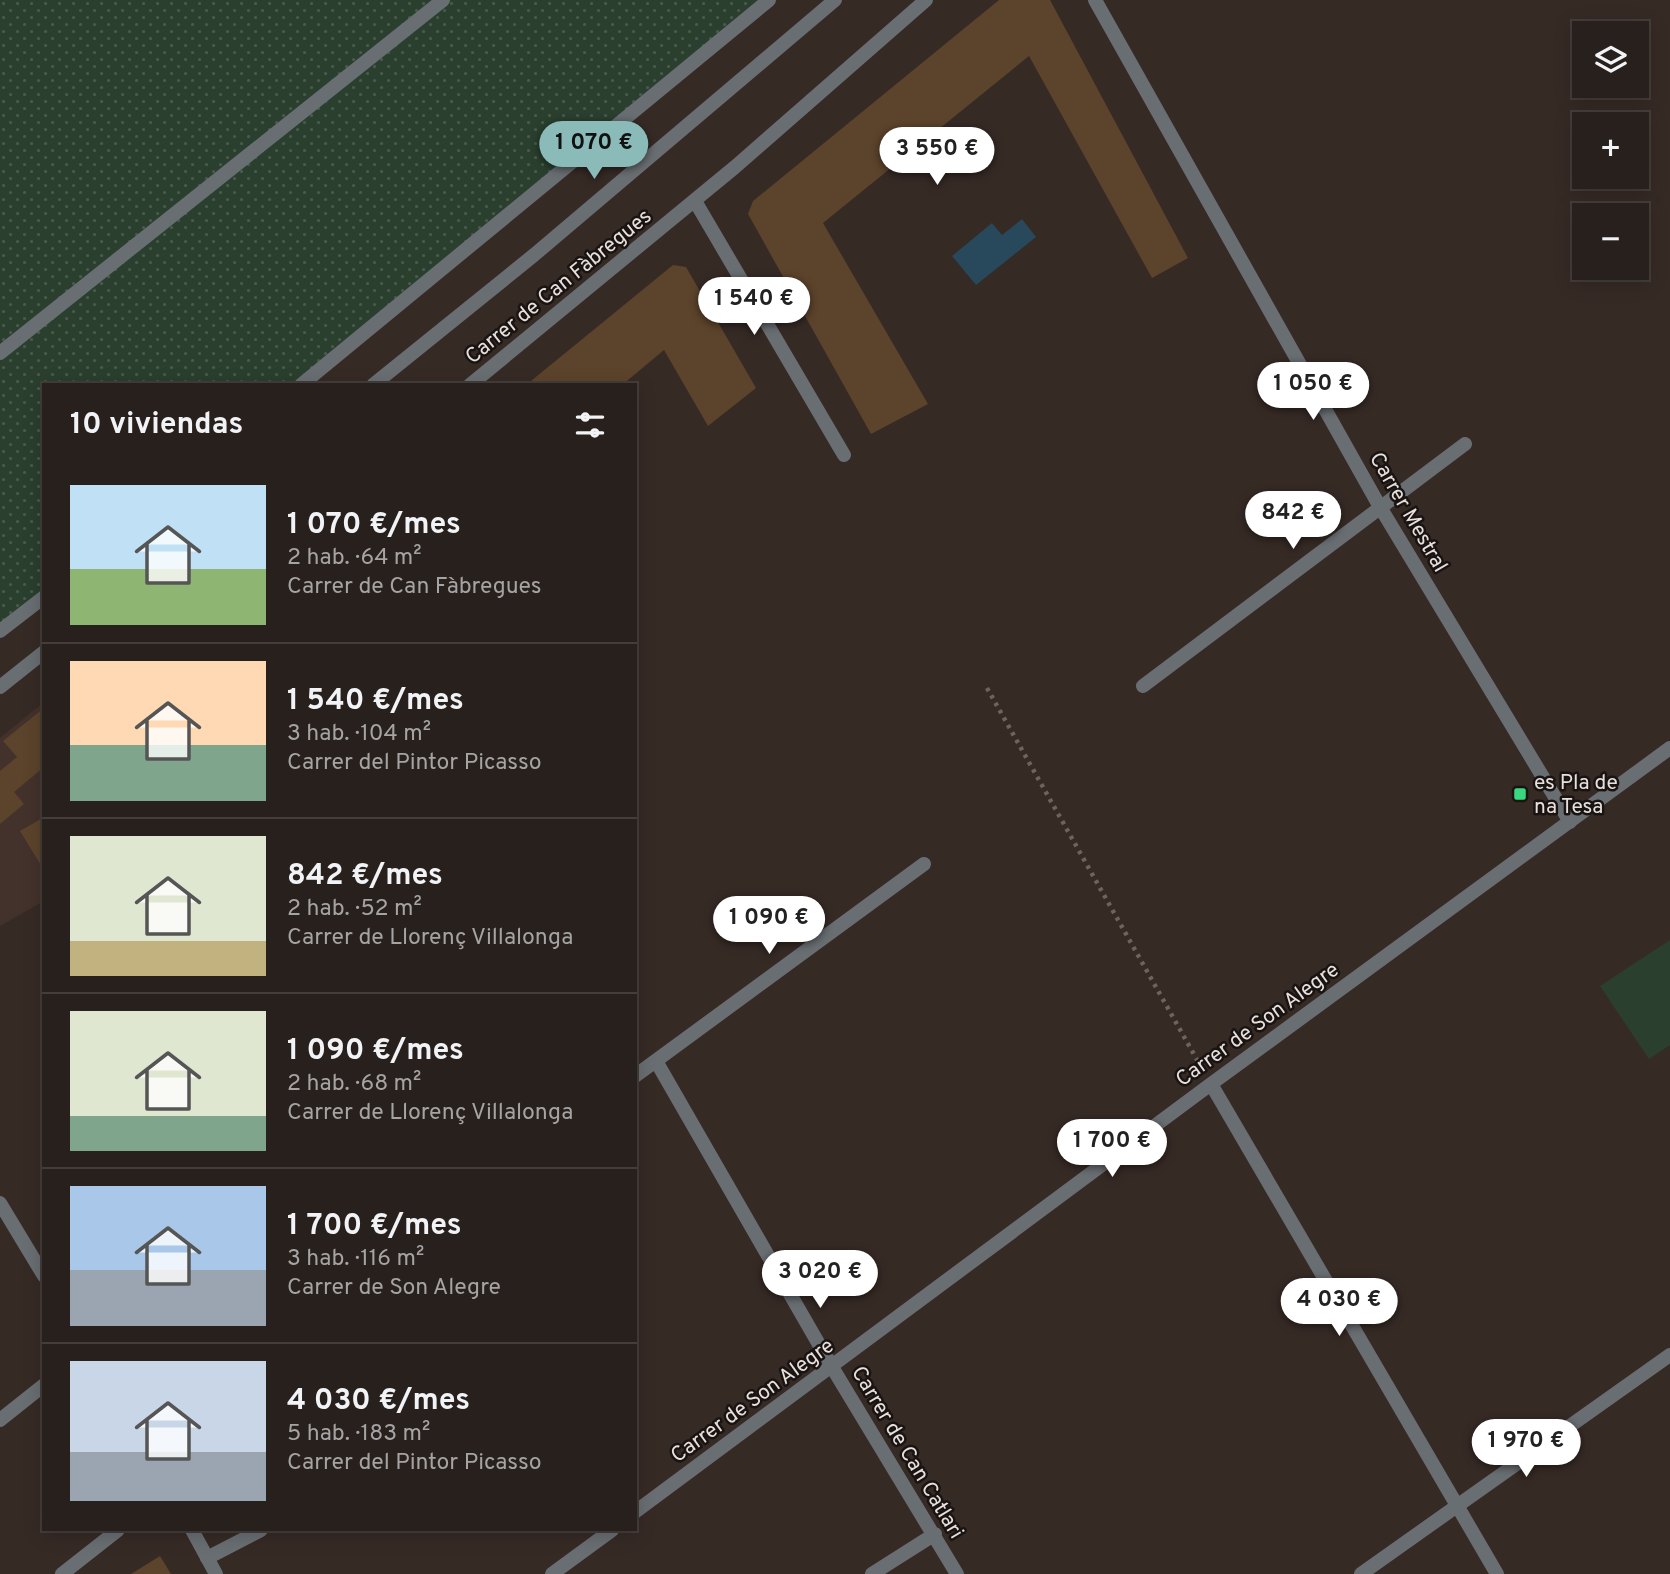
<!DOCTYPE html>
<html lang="es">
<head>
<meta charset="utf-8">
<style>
	body { margin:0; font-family:Overpass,sans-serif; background:#342d29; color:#f1f3f6; height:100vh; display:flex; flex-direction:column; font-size:26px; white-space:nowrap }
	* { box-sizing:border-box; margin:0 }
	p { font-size:23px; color:#a5a3a3 }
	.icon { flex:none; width:38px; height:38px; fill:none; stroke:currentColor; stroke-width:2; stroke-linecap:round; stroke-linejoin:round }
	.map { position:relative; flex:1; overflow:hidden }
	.panel { position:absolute; left:42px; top:383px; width:595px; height:1148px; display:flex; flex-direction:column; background:#28201c; border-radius:0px; box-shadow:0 4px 18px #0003,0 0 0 2px #443e3b }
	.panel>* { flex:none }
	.tools { position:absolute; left:1572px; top:21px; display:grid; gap:14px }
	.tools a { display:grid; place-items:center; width:77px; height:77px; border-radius:0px; background:#28201c; box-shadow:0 4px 18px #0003,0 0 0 2px #443e3b; font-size:35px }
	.price { position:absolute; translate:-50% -60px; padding:0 16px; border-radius:24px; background:#fff; color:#222; font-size:23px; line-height:46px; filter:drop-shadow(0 2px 4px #0008) }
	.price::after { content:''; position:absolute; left:50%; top:42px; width:21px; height:16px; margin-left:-10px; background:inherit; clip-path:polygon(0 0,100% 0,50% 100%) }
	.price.current { background:#8bbbb9; color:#111 }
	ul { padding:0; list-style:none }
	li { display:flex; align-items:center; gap:21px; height:175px; padding:0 28px }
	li+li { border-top:2px solid #443e3b }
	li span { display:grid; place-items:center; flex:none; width:196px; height:140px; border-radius:0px; color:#555 }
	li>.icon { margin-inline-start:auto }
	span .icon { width:84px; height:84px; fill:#fffc; stroke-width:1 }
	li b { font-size:30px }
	h2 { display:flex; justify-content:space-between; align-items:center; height:84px; padding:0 28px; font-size:30px }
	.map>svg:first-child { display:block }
	.built { fill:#43322b }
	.green { fill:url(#green-dots) }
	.pitch { fill:#2a3f2e }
	.water { fill:#28485c }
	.building { fill:#5c432b }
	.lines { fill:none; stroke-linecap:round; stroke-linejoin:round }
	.path { stroke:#6e635f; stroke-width:4.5; stroke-dasharray:3.5 5; stroke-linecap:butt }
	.service { stroke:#696e72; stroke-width:14 }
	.minor { stroke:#696e72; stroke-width:14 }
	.tertiary { stroke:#696e72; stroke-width:14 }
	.poi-dot { fill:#39d87f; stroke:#191412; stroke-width:2.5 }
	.labels { text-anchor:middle; stroke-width:5; stroke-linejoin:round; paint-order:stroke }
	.street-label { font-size:21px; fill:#e8e0dd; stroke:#191412 }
	.poi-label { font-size:21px; fill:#e8e0dd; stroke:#191412; text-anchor:start }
</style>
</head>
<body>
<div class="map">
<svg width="1670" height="1574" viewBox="0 0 1670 1574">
	<defs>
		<pattern id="green-dots" width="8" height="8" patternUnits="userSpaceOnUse" patternTransform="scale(1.75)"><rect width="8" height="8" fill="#2a3f2e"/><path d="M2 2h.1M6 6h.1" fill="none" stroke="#495a4c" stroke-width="1.8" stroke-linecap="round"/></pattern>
	</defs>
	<rect width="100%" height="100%" fill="#362a25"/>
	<path class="built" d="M44 702V901L0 926V738Z"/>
	<path class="green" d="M0 0H768L297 385H44V592L0 628Z"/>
	<path class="pitch" d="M1670 940V1045L1649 1059 1600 986Z"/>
	<path class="water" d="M1022 219 1036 237 976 285 952 256 992 223 1002 235Z"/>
	<path class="building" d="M999 0H1050L1188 258 1152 278 1029 56 823 223 928 404 871 434 748 214 753 201Z
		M673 265 686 267 756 388 708 426 664 350 622 385H526Z
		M44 708V767L14 792 24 804 0 824V771L17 757 3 741Z
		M44 817V866L42 867 20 831Z
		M160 1556 171 1574H131Z"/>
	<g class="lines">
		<path class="path" d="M987 688 1200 1065"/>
		<path class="service" d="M0 353 443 0
			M301 385 769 0
			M0 631 44 597
			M0 1420 44 1385
			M207 1558 261 1530
			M62 1574 118 1530"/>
		<path class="minor" d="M1095 0 1380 507 1570 822
			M695 201 844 455
			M470 385 735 167 926 0
			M1143 686 1465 444
			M656 1061 832 1367 957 1574
			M635 1076 924 864
			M1211 1084 1497 1574
			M635 1512 1211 1084 1670 748
			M552 1574 612 1530
			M872 1574 935 1534
			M1361 1574 1670 1355"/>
		<path class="tertiary" d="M373 385 534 255 835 0
			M0 687 44 652
			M0 1203 44 1276
			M192 1530 216 1574"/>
	</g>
	<rect class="poi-dot" x="1513" y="787" width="14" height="14" rx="3.5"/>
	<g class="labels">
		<g class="street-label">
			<text transform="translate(558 286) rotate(-39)" y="7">Carrer de Can Fàbregues</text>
			<text transform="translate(1409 512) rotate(60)" y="7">Carrer Mestral</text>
			<text transform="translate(1257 1024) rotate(-36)" y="7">Carrer de Son Alegre</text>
			<text transform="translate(752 1400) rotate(-36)" y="7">Carrer de Son Alegre</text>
			<text transform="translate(908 1452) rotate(59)" y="7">Carrer de Can Catlari</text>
		</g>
		<g class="poi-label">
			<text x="1534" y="789">es Pla de<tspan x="1534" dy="24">na Tesa</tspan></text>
		</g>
	</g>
</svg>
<div class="tools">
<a><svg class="icon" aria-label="layers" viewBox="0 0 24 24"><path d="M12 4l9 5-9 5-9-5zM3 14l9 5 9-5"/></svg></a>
<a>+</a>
<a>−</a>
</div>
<b class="price current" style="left:594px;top:181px">1 070 €</b>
<b class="price" style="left:937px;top:187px">3 550 €</b>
<b class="price" style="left:754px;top:337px">1 540 €</b>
<b class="price" style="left:1313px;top:422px">1 050 €</b>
<b class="price" style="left:1293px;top:551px">842 €</b>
<b class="price" style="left:769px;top:956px">1 090 €</b>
<b class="price" style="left:1112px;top:1179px">1 700 €</b>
<b class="price" style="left:820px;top:1310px">3 020 €</b>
<b class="price" style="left:1339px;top:1338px">4 030 €</b>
<b class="price" style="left:1526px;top:1479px">1 970 €</b>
<section class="panel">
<h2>10 viviendas<svg class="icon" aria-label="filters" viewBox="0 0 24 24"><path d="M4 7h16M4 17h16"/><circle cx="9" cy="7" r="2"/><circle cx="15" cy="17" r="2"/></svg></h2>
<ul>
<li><span style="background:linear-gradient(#bfe0f5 60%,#8fb573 0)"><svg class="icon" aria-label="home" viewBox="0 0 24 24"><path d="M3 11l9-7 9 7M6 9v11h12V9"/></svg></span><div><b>1 070 €/mes</b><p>2 hab. · 64 m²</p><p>Carrer de Can Fàbregues</p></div></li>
<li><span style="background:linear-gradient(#ffd9b3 60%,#7fa58c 0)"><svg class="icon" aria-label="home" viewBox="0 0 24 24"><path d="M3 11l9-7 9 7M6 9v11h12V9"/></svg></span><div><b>1 540 €/mes</b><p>3 hab. · 104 m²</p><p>Carrer del Pintor Picasso</p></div></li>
<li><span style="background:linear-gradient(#dfe7d0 75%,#c2b280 0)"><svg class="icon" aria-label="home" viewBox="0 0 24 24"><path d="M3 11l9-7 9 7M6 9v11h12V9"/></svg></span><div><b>842 €/mes</b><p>2 hab. · 52 m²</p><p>Carrer de Llorenç Villalonga</p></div></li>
<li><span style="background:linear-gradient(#dfe7d0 75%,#7fa58c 0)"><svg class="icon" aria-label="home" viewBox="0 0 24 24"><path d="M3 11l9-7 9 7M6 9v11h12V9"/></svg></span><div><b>1 090 €/mes</b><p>2 hab. · 68 m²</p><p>Carrer de Llorenç Villalonga</p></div></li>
<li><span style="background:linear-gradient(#a9c7e8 60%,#9aa5b1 0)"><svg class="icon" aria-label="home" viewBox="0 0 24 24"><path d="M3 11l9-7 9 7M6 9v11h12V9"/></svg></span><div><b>1 700 €/mes</b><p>3 hab. · 116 m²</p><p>Carrer de Son Alegre</p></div></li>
<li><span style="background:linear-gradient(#c9d6e8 65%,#9aa5b1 0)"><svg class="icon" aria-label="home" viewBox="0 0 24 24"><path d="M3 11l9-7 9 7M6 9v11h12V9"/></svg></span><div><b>4 030 €/mes</b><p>5 hab. · 183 m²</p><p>Carrer del Pintor Picasso</p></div></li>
</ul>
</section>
</div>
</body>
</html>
